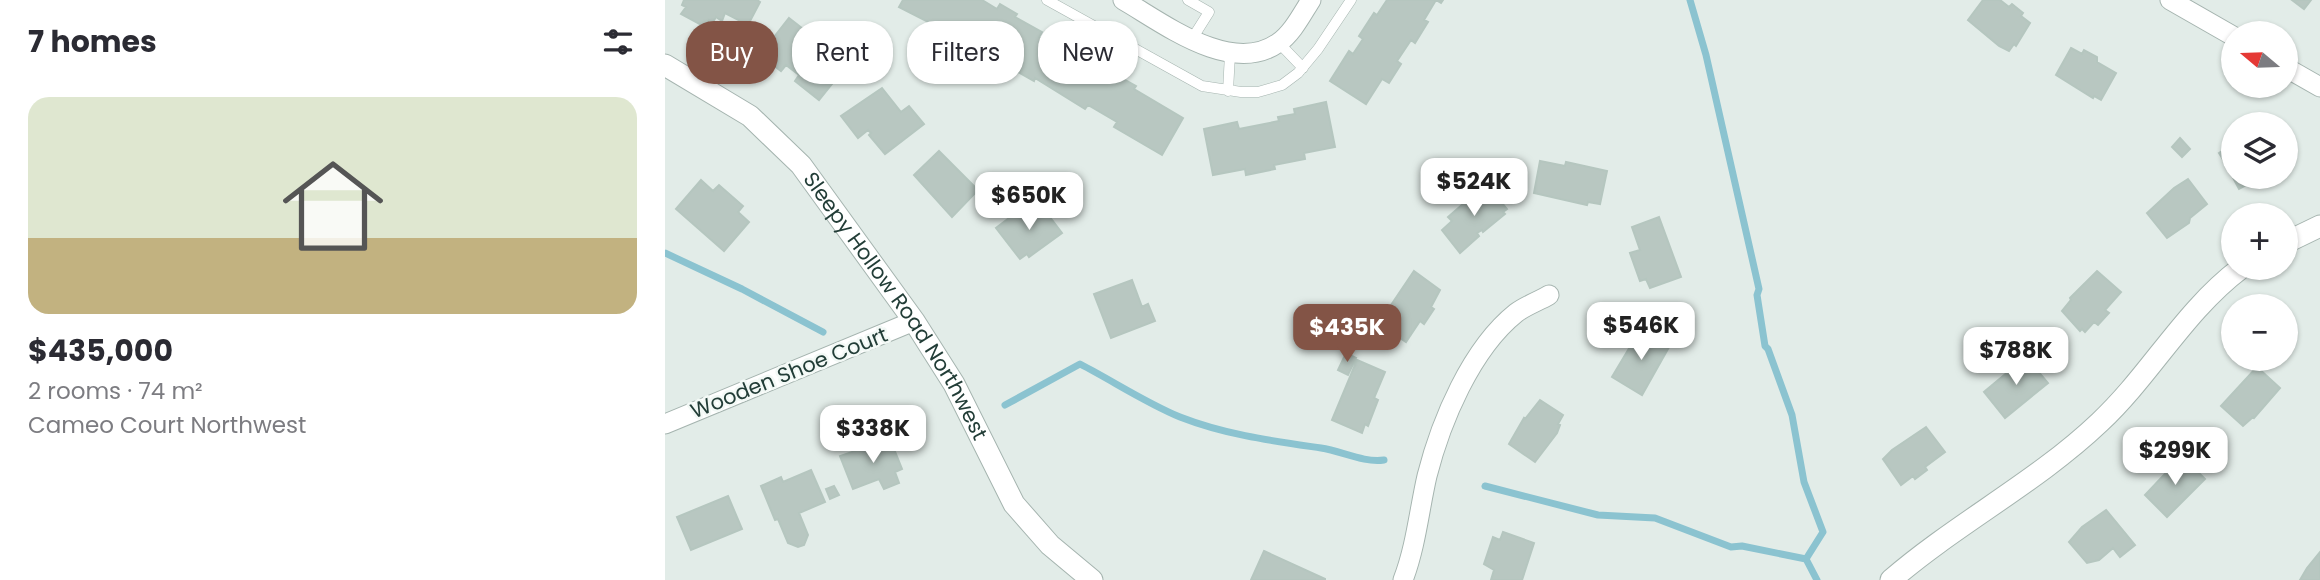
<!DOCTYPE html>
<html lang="en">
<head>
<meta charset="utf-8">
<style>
	body { margin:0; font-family:Poppins,sans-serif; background:#f7f7f7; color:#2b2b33; height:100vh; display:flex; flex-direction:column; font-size:26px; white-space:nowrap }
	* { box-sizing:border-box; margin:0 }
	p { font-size:23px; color:#7c7c81 }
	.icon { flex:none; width:38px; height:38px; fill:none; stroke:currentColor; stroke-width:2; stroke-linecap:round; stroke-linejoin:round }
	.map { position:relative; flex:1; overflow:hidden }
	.drawer { display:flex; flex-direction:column; background:#fff; width:665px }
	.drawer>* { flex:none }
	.banner { position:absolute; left:21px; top:21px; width:665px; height:63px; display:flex; gap:14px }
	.needle { width:46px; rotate:289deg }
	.buttons { position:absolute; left:1556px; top:21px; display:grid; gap:14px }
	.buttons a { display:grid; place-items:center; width:77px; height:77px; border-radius:50%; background:#fff; box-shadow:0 2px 5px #0004; font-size:35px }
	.price { position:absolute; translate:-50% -60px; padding:0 16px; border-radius:14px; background:#fff; color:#222; font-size:23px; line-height:46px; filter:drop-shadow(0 2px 4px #0008) }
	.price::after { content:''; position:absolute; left:50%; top:42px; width:21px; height:16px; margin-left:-10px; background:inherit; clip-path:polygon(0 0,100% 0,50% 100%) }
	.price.on { background:#835446; color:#fff }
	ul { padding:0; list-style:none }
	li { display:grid; align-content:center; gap:14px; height:371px; padding:0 28px }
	li span { display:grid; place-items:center; height:217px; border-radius:21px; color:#555 }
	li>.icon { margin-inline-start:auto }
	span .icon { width:126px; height:126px; fill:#fffc; stroke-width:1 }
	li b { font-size:30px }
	h2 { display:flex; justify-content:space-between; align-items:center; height:84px; padding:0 28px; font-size:30px }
	.chip { padding:0 24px; border-radius:28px; background:#fff; box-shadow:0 2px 5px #0004; font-size:24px; line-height:63px }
	.chip.on { background:#835446; color:#fff }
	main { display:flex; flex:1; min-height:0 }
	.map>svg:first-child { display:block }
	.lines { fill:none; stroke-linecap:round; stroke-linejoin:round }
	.stream { stroke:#8bc3d0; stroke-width:7 }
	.building { fill:#b8c7c1; stroke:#b5c6bf; stroke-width:2 }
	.service-casing { stroke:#a5b4af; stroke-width:11 }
	.minor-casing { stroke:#a5b4af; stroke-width:21 }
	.tertiary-casing { stroke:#a5b4af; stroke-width:23 }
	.service { stroke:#fff; stroke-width:10 }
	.minor { stroke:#fff; stroke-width:19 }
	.tertiary { stroke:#fff; stroke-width:21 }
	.labels { text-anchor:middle; stroke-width:5; stroke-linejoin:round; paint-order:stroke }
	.street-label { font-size:21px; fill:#223d37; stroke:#f3f9f6 }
</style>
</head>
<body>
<main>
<section class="drawer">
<h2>7 homes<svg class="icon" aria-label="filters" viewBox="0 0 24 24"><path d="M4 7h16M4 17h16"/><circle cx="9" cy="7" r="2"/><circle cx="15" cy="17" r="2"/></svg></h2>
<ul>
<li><span style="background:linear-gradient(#dfe7d0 65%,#c2b280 0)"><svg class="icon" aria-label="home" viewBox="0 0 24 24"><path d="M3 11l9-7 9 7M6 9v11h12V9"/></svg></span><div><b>$435,000</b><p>2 rooms · 74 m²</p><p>Cameo Court Northwest</p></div></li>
</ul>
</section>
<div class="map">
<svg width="1655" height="580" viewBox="0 0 1655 580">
	<rect width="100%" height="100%" fill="#e2ece8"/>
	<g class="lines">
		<path class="stream" d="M1025 0 1041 55 1094 289 1092 295 1100 346 1103 349 1127 415 1139 482 1158 532 1141 559
			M0 253 77 289 158 332
			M340 405 415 364C448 381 481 403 515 417 561 435 608 441 656 448 677 451 698 463 719 460
			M820 486 933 515 990 518 1066 547 1077 546 1141 559
			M1141 559 1152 580"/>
	</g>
	<path class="building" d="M19 0H92L95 2 83 25 60 13 57 21 51 17 48 22 44 20 40 27 16 14 21 7 17 5Z
		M238 0H317L332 9 335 4 352 14 350 17 377 32 374 37 389 45 391 40 414 52 411 57 424 65 426 61 471 86 469 89 518 118 497 155 449 127 452 122 423 105 420 109 370 78 369 81 339 64 341 61 315 46 311 52 285 38 287 34 234 7Z
		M722 0H778L776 3 771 0 759 20 763 22 750 43 746 40 732 61 736 64 724 83 717 79 701 104 665 81 684 51 688 54 698 39 694 36 709 13 712 15Z
		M1318 0H1335L1344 7 1347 4 1358 13 1356 16 1365 23 1351 46 1349 44 1344 51 1334 46 1303 20Z
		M1627 0H1646L1639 9Z
		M124 18 183 64 154 100 130 81 134 75 121 65 116 71 95 55Z
		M1406 48 1417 54 1419 50 1432 57V62L1451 73 1436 100 1429 96 1428 98 1391 75Z
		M217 88 236 112 244 106 259 124 220 154 204 135 206 133 203 130 193 138 176 116Z
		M661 102 670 147 639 153 640 159 609 165 610 169 581 175 580 169 548 175 539 129 572 122 574 129 614 121 613 117 630 114 629 109Z
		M1515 138 1525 149 1517 157 1507 147Z
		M1562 148 1567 156 1559 161 1554 153Z
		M274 151 313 190 287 217 249 175Z
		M1568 156V177H1596L1574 189 1559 161Z
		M875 161 900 166 901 162 942 171 935 204 923 202 922 205 869 193Z
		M1523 179 1542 204 1525 218 1524 223 1502 238 1482 213 1509 188Z
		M36 180 48 191 54 185 78 206 73 212 84 222 59 251 11 209Z
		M821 184 842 209 838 212 840 214 818 232 817 230 812 233 814 236 795 253 777 230 787 221 783 217Z
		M360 206 366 215 377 207 397 233 364 257 362 254 355 259 331 228Z
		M994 217 1016 277 985 288 981 279 975 281 965 253 975 250 967 227Z
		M749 271 775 290 766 307 769 309 759 324 755 321 741 342 714 323Z
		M1432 271 1456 292 1440 310 1444 313 1433 325 1429 322 1420 332 1417 329 1415 331 1397 311 1406 300 1405 298Z
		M467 280 477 307 483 304 490 321 446 338 429 294Z
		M975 330 1004 347 977 395 947 377Z
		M681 353 691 358 683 375 673 370Z
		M1361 357 1383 383 1340 418 1319 392Z
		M692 360 720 372 709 398 713 400 703 426 700 424 697 433 667 420Z
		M1592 367 1615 388 1589 418 1588 417 1578 426 1556 406Z
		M875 400 898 415 893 424 895 425 892 433 870 462 844 444 859 418 860 419Z
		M1261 427 1280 452 1260 467 1262 470 1250 479 1248 476 1236 485 1218 459 1227 450Z
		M225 439 237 469 230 472 234 483 219 489 214 479 188 489 175 456Z
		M1517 456 1540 479 1502 517 1480 495Z
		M146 470 160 502 134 513 143 535 139 545 133 547 123 543 113 519 110 520 96 486 116 477 118 482Z
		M169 486 174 495 165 499 161 489Z
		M63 496 77 529 26 550 12 517Z
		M1441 510 1470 545 1455 557 1448 548 1434 560 1422 563 1404 542 1417 527Z
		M838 532 869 543 857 580H826L829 570 819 564 828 537 835 540Z
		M599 551 660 579V580H586Z
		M1655 552V580H1635L1642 568Z"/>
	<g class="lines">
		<g class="service-casing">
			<path id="service" d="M382 0 537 86 576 92H593L617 85 633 73 653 49 686 0
				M523 0 544 12 527 39
				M614 43 638 68
				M563 91 565 54"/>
		</g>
		<g class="minor-casing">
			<path id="minor" d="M458 0C498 23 566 76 613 43 627 34 637 14 646 0
				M1505 0 1568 36
				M1620 67 1655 87
				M0 424 249 321
				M738 580C751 546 754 511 762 476 776 421 806 349 851 313 860 306 874 301 884 295"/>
		</g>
		<g class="tertiary-casing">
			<g id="tertiary">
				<path id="s1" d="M0 65 85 116 136 165 249 321 289 384 349 504 385 545 427 580"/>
				<path d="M1620 243 1655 226"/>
				<path d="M1226 580C1292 523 1372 482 1435 422 1486 374 1519 311 1576 268"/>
			</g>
		</g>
		<use href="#service" class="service"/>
		<use href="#minor" class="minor"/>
		<use href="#tertiary" class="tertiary"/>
	</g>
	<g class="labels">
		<g class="street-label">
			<text dy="7" stroke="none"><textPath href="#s1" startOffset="340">Sleepy Hollow Road Northwest</textPath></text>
			<text transform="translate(124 373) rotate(-22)" y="7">Wooden Shoe Court</text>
		</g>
	</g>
</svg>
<div class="buttons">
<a><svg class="needle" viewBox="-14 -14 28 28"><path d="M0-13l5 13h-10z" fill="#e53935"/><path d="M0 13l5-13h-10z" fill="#7c7c81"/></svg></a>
<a><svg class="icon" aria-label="layers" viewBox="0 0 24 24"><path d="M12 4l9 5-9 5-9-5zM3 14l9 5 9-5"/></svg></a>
<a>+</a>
<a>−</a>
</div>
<b class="price" style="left:809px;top:218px">$524K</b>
<b class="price" style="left:364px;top:232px">$650K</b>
<b class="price" style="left:976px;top:362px">$546K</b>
<b class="price on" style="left:682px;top:364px">$435K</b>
<b class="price" style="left:1351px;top:387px">$788K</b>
<b class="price" style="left:208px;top:465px">$338K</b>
<b class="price" style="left:1510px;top:487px">$299K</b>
<div class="banner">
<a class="chip on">Buy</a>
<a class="chip">Rent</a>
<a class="chip">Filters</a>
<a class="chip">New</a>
</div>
</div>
</main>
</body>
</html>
